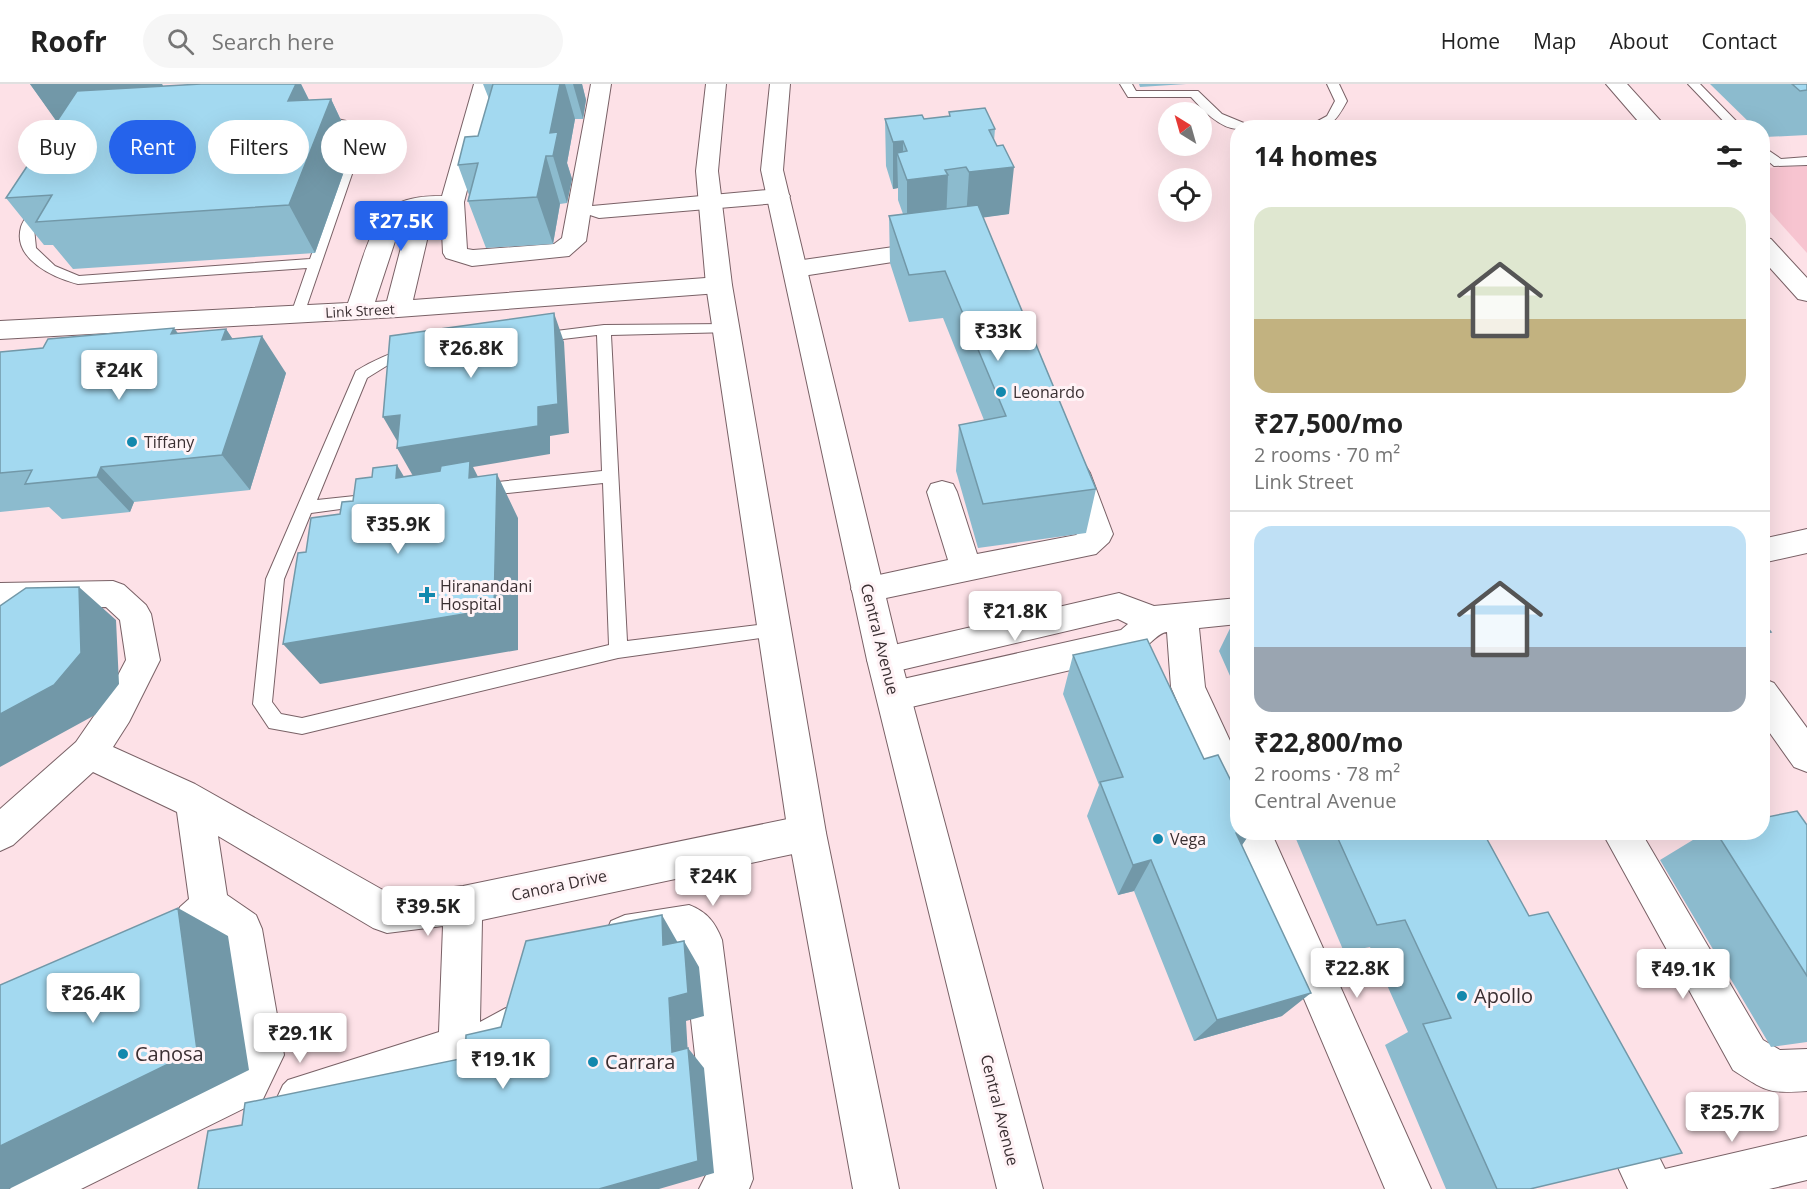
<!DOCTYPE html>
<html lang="en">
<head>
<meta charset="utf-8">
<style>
	body { margin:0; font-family:"Open Sans",sans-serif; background:#f6f6f6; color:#222; height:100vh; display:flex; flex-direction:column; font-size:22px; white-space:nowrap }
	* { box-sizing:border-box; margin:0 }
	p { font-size:20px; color:#767676 }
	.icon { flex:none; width:33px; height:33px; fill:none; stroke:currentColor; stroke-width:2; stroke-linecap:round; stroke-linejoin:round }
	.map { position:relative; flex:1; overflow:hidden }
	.details { position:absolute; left:1230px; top:36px; width:540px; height:720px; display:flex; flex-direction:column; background:#fff; border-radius:24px; box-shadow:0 6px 24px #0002 }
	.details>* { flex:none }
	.hud { position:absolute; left:18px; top:36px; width:570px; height:54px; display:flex; gap:12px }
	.needle { width:39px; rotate:323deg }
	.controls { position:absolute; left:1158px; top:18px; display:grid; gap:12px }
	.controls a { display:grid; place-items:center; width:54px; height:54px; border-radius:50%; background:#fff; box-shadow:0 6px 24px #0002; font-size:30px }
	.price { position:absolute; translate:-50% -51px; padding:0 14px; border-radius:6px; background:#fff; color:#222; font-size:20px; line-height:39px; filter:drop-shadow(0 2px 3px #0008) }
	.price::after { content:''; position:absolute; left:50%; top:36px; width:18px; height:14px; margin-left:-9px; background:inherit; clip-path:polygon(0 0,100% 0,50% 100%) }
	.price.on { background:#2563eb; color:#fff }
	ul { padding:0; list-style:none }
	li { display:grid; align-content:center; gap:12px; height:318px; padding:0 24px }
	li+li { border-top:2px solid #e0e0e0 }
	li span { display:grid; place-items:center; height:186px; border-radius:18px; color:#555 }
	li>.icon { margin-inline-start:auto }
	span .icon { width:108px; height:108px; fill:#fffc; stroke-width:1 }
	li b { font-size:26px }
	h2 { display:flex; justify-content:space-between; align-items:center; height:72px; padding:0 24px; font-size:26px }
	.chip { padding:0 21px; border-radius:27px; background:#fff; box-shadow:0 6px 24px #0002; font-size:21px; line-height:54px }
	.chip.on { background:#2563eb; color:#fff }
	header { display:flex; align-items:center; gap:36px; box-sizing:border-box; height:84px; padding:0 30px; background:#fff; border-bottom:2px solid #e0e0e0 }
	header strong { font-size:28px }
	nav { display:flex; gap:33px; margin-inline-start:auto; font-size:21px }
	.search { width:420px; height:54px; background:#f6f6f6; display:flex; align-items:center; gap:15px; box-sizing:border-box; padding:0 21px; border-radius:33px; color:#767676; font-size:22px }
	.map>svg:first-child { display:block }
	.green { fill:#f7c4d0 }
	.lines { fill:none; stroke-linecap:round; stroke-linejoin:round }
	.lane-casing { stroke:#796166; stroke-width:2 }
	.street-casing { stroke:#796166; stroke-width:2 }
	.secondary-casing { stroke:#796166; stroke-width:2 }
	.lane { fill:#fff; fill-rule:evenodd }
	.street { fill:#fff; fill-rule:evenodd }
	.secondary { fill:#fff; fill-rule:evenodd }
	.wall { fill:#8cbbce }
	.shaded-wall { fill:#7298a8 }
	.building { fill:#a3d9f0; stroke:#7298a8; stroke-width:1.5 }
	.poi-dot { fill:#1388ad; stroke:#fff3f6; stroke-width:2 }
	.labels { text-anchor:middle; stroke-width:6; stroke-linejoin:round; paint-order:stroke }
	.far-street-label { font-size:14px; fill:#3a2f32; stroke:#fff3f6 }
	.poi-label { font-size:16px; fill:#3a2f32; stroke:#fff3f6; text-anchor:start }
	.street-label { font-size:16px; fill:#3a2f32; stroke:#fff3f6 }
	.near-poi-label { font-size:20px; fill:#3a2f32; stroke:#fff3f6; text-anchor:start }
</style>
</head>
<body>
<header>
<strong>Roofr</strong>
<div class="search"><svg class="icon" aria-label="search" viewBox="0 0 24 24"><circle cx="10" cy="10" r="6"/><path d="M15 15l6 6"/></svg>Search here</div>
<nav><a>Home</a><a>Map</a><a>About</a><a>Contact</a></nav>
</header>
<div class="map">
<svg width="1807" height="1105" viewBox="0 0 1807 1105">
	<rect width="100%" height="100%" fill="#fde1e7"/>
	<path class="green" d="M1807 82V169L1763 120 1762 84Z"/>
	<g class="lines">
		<g class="lane-casing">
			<path id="lane" d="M1120 0H1132L1136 7H1198L1222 30 1256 44C1250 44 1241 45 1237 45 1219 44 1202 25 1191 13H1128Z
				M1327 0H1339L1347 17C1335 39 1331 44 1305 44L1327 32 1335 17Z
				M1688 0H1700L1743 44H1730Z
				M320 31 346 37 364 55 303 233 298 235 291 230 307 184 78 200C54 194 12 175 21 143 23 136 31 126 35 119L40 118 46 122 34 144 36 164 55 182 79 192 310 175 352 56 338 43 316 37 314 35Z
				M1762 62 1781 75 1807 73V81L1774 82 1762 72Z
				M727 240 734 245 732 248 611 251 627 557 775 539 781 541 784 546 781 551 618 574 302 650 269 644 253 620 266 495 356 287C374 276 390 269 411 263L418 268 416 271 388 281 367 294 317 416 364 411 370 413 372 417 370 421 311 429 284 495 272 618 281 630 302 634 609 561 603 399 478 412 472 410 470 406 472 402 478 400 602 387 597 251 537 258 530 253 532 250 604 241Z"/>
		</g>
		<g class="street-casing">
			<path id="street" d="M474 0H494L464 118 467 165 473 166 554 160 562 154 591 0H611L592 122 778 105 786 107 790 112 786 117 778 119 599 134 590 131 586 157 569 172 472 182 446 174 443 169 441 126H434L413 216 719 193 728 195 732 201 728 207 719 209 398 233 0 255V237L348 219C358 193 369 138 392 123 406 113 426 112 442 112ZM409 133 387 217 375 218 400 142Z
				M1606 0H1627L1667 44H1644Z
				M1762 153 1771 155 1807 194V217L1798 215 1762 175Z
				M935 157 944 160 947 165 944 170 796 193 787 190 784 185 787 180 796 177Z
				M1075 378 1085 381 1090 389 1113 450 1109 458 1096 470 867 518 856 514 851 505 856 496 948 476 927 408 931 400 942 397 953 400 957 408 977 470 1076 451 1081 446 1060 389 1065 381Z
				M1807 445V469L1762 479V455Z
				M113 497 124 501 146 521 151 530 160 576 129 638 113 663 195 700 390 810 463 802 807 731 820 737 826 749 820 761 807 767 482 836 480 938 506 924 521 930 527 945 521 960 509 971 494 977 459 984 316 1029 298 1038 283 1031 276 1016 283 1001 288 996 439 948 443 842 387 849 373 844 218 752 227 811 256 831 262 845 284 971 263 1015 81 1105H10L17 1089 233 985 241 968 224 856 211 847 194 856 180 851 174 837 180 823 189 815 177 728 93 688 13 761 0 767V725L76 658 105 616 126 576 120 536 106 523 0 525V499Z
				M1119 509 1154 522 1238 514V540L1199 544 1205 603 1238 674V732L1225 727 1171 603 1167 548C1156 549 1147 566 1131 572L894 627 882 622 877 612 882 602 894 597 1121 546 1128 540 1118 535 884 590 872 586 867 576 872 566Z
				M1762 594 1774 599 1807 644V688L1794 683 1762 638Z
				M1238 739V748H1271L1431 1105H1385L1233 748Z
				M1602 748H1641L1763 956 1780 966 1807 965V1007C1767 1010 1766 1007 1733 986Z
				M689 821C707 828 715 838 722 856L753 1095 749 1105H699L708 1087 683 864 681 861 625 871 611 865 605 851 611 837 625 831Z
				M1619 1016 1634 1023 1665 1085 1807 1052V1096L1769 1105H1628L1597 1038 1604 1023Z"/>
		</g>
		<g class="secondary-casing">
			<path id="secondary" d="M706 0H726L718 87 732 201 826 749 899 1105H853L788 749 706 201 696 87Z
				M770 0H790L783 86 901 576 1043 1105H997L867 576 761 86Z"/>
		</g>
		<use href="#lane" class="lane"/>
		<use href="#street" class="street"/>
		<use href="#secondary" class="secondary"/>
	</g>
	<path class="wall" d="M30 0H162L163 2 201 0H301L309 16 331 15 353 62 315 169 73 185 53 161H44L6 114 57 37Z
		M483 0H582L586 16 583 35H575L567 79 572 95 567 119 560 120 553 160 486 164 468 117 469 111 458 81 478 52 489 15Z
		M1139 0H1186L1140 3Z
		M1710 0H1807V51L1765 53 1762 51V44H1755Z
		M949 28 995 45 994 57 1009 130 983 133 1096 405 1086 449 978 464 956 387 959 341 984 336 943 234 909 238 890 179 889 132 903 130 898 116V104L893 105 886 82 885 35H924L949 32Z
		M226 245 232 255 286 289 250 406 134 418 130 428 62 435 49 423 0 428V268Z
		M1238 528V610L1219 567Z
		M1073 571 1238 748H1251L1242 761 1282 932 1194 957 1134 807 1118 811 1087 732 1099 701 1063 610Z
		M1807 741V958L1771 963 1660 776 1706 748H1762Z
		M1293 748H1483L1530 1105H1446L1385 961 1408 948 1370 863 1344 868Z"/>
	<path class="shaded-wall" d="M30 0H162L167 10 59 41Z
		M296 0H301L321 40 331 15 353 62 315 169 289 121 288 17Z
		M560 0H565L575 35 567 79 572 95 567 119 553 72 550 49Z
		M573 0H582L586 16 583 35Z
		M903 57V84L897 69 898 104 893 105V58Z
		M546 72 560 120 553 160 537 113Z
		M1014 83 1009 130 966 136 969 88Z
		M948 91 946 138 907 143V96Z
		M554 229 564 258 569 349 550 352V370L473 383 493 422 413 392 397 364 538 323Z
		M174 244 201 280 171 250Z
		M226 245 251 282 222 256Z
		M262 252 286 289 250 406 222 371Z
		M400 331V362L383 333Z
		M397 381 424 426 396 394Z
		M101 383 134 418 130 428 97 393Z
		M497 390 518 434V566L320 600 283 560Z
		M79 503 116 536 119 600 95 631 0 683V630Z
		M1771 548 1762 555V550Z
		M1240 748H1251L1231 777 1236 749Z
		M1151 776 1134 807 1118 811 1133 781Z
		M178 824 228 852 249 986 9 1105H0V1062Z
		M662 831 678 859 663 861Z
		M684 857 699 883 704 932 686 937 689 988 672 968 669 914Z
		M1311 909 1282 932 1194 957 1217 936Z
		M688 964 704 984 714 1089 659 1105H599Z"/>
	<path class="building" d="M201 0H296L288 17 331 15 289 121 36 138 52 111 6 114 77 7Z
		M493 0H560L550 49 558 48 553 72H546L537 113 468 117 478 79 458 81 465 53 478 52Z
		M1792 0H1807V6L1800 7Z
		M985 24 995 45 989 46 997 62 1003 61 1014 83 969 88 966 83 945 86 948 91 907 96 897 69 907 67 903 57 893 58 885 35 922 31 924 35 950 32 949 28Z
		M978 121 1096 405 983 420 959 341 1006 332 945 187 909 191 889 132Z
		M554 229 558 320 538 323V342L397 364 400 331 383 333 390 252Z
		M174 244 171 250 226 245 222 256 262 252 222 371 101 383 97 393 25 400 32 386 0 389V268L43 264 48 255Z
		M470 377 469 394 497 390 494 525 283 560 298 469 306 468 311 434 340 430 342 418 353 417 356 395 372 393 373 384 397 381 396 394 440 387 441 382Z
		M79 503 81 569 54 601 0 630V522L26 504Z
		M1762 537 1771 548 1762 550Z
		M1147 555 1204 675 1218 671 1238 711V748H1240L1236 749 1311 909 1217 936 1151 776 1133 781 1100 698 1123 693 1073 571Z
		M1797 727 1807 741V892L1716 748H1762V734Z
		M1335 748H1483L1529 832 1548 828 1682 1069 1530 1105H1497L1423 940 1451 934 1405 836 1377 841Z
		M178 824 197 966 0 1062V901Z
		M662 831 663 861 684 857 688 909 669 914 672 968 688 964 698 1077 599 1105H198L208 1047 242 1041 245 1019 465 974 466 951 501 943 526 857Z"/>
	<g class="poi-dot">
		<circle cx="1001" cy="308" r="6"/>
		<circle cx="132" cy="358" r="6"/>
		<path d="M424 502h6v6h6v6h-6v6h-6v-6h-6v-6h6z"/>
		<circle cx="1158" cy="755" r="6"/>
		<circle cx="1462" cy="912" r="6"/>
		<circle cx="123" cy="970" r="6"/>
		<circle cx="593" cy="978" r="6"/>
	</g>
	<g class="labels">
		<g class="far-street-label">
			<text transform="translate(360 227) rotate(-3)" y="5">Link Street</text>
		</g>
		<g class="poi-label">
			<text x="1013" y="314">Leonardo</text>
			<text x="144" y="364">Tiffany</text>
			<text x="440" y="508">Hiranandani<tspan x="440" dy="18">Hospital</tspan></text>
			<text x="1170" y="761">Vega</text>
		</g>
		<g class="street-label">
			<text transform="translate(880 555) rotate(76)" y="6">Central Avenue</text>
			<text transform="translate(559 801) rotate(-12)" y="6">Canora Drive</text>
			<text transform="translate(1000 1026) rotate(76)" y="6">Central Avenue</text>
		</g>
		<g class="near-poi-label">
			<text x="1474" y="919">Apollo</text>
			<text x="135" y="977">Canosa</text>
			<text x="605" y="985">Carrara</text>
		</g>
	</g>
</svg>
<div class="controls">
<a><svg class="needle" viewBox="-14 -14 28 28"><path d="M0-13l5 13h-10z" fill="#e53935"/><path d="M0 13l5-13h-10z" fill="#767676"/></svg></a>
<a><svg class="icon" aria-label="locate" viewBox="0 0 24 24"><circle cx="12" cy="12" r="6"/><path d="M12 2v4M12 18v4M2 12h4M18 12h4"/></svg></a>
</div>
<b class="price on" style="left:401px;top:168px">₹27.5K</b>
<b class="price" style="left:998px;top:278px">₹33K</b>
<b class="price" style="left:471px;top:295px">₹26.8K</b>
<b class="price" style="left:119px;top:317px">₹24K</b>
<b class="price" style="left:398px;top:471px">₹35.9K</b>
<b class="price" style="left:1015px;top:558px">₹21.8K</b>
<b class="price" style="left:713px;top:823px">₹24K</b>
<b class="price" style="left:428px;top:853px">₹39.5K</b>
<b class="price" style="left:1357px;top:915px">₹22.8K</b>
<b class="price" style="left:1683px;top:916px">₹49.1K</b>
<b class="price" style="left:93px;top:940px">₹26.4K</b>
<b class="price" style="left:300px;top:980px">₹29.1K</b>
<b class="price" style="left:503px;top:1006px">₹19.1K</b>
<b class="price" style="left:1732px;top:1059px">₹25.7K</b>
<div class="hud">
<a class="chip">Buy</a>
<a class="chip on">Rent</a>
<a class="chip">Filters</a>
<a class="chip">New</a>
</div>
<section class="details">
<h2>14 homes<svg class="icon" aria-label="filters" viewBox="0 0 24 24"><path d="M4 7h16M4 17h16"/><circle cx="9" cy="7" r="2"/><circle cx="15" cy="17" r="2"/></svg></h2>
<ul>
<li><span style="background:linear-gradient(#dfe7d0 60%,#c2b280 0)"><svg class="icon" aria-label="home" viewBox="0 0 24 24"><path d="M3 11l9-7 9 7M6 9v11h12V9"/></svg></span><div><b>₹27,500/mo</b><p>2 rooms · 70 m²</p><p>Link Street</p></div></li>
<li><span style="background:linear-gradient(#bfe0f5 65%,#9aa5b1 0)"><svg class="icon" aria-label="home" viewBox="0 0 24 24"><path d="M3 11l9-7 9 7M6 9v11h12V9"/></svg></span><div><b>₹22,800/mo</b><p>2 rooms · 78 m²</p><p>Central Avenue</p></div></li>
</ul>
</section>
</div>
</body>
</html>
